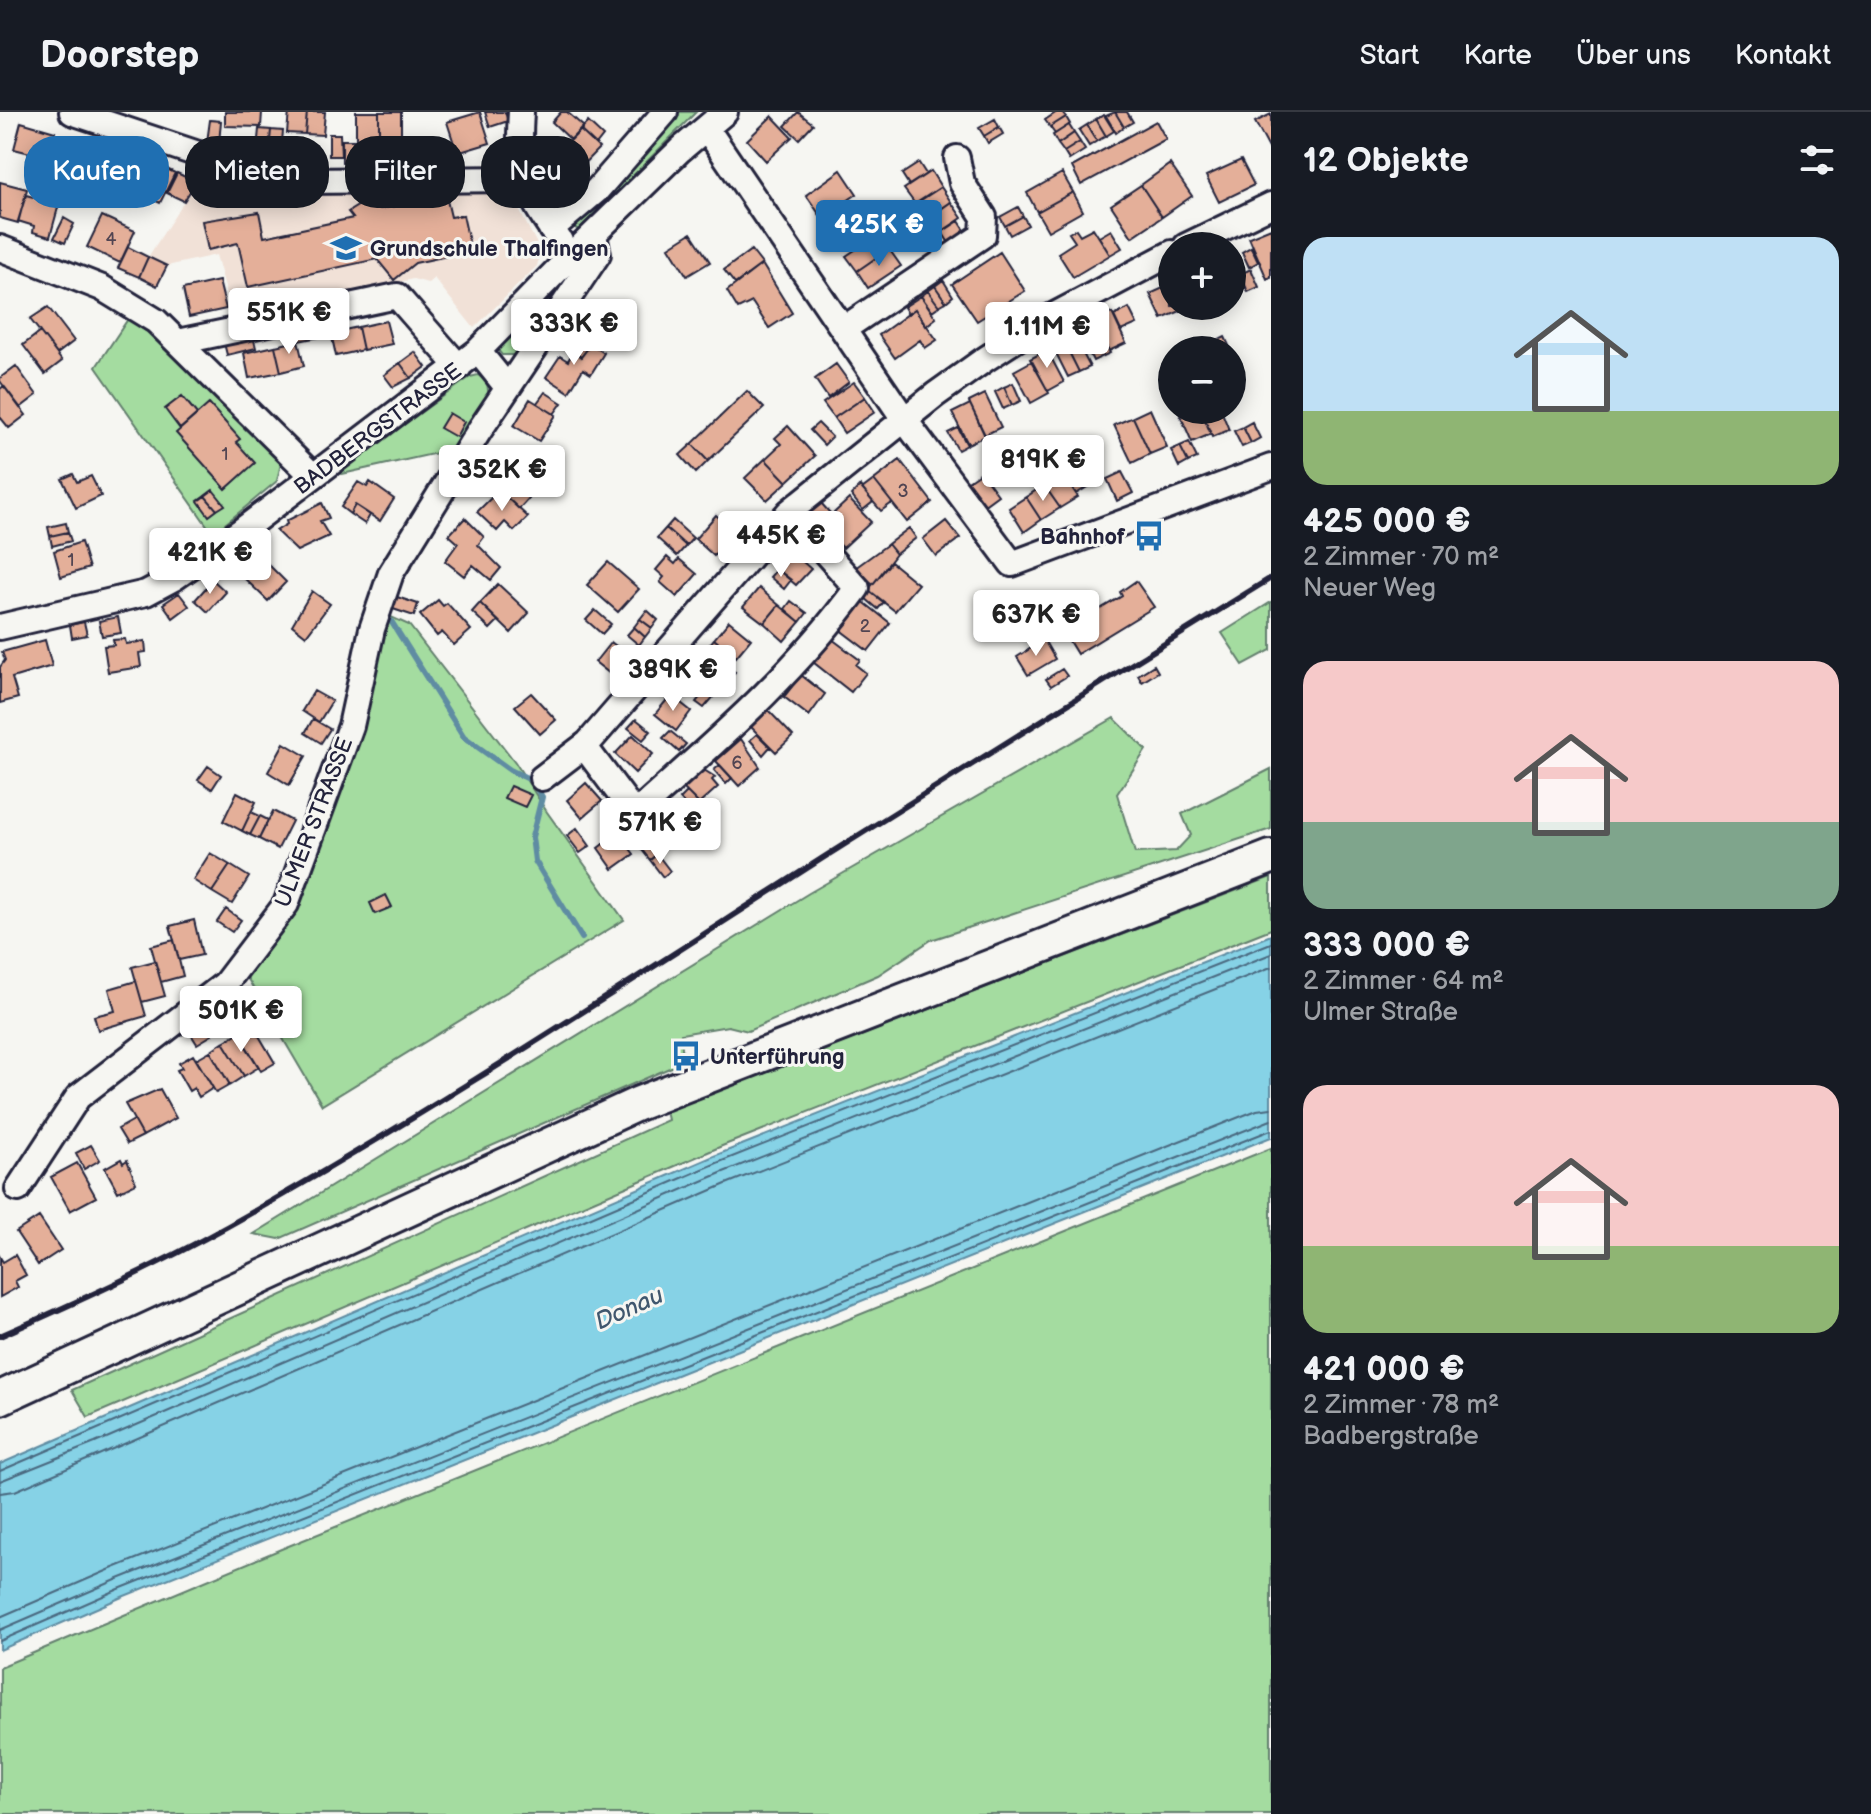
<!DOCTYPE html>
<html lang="de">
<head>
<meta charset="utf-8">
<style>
	body { margin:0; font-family:"Balsamiq Sans",sans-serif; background:#242831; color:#f1f3f6; height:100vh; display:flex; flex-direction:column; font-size:30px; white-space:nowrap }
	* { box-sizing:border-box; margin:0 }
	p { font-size:26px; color:#9ea1a6 }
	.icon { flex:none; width:44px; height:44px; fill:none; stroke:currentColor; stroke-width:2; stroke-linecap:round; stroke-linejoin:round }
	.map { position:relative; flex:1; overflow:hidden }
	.details { display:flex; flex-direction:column; background:#171b24; width:600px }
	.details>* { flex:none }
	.hud { position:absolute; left:24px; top:24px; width:760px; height:72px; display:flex; gap:16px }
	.controls { position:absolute; left:1158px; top:120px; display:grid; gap:16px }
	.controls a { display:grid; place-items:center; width:88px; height:88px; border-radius:50%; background:#171b24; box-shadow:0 4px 20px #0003; font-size:40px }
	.price { position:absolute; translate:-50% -68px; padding:0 18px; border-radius:8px; background:#fff; color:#222; font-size:26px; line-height:52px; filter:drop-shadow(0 2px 4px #0008) }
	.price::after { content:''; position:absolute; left:50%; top:48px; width:24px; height:18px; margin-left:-12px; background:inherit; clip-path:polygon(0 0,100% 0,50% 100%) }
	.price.on { background:#1f6fb2; color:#fff }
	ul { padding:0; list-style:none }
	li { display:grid; align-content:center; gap:16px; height:424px; padding:0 32px }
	li span { display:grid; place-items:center; height:248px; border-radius:24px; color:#555 }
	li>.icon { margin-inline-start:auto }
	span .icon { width:144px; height:144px; fill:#fffc; stroke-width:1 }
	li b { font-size:34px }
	h2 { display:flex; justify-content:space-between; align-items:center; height:96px; padding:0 32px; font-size:34px }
	.tag { padding:0 28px; border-radius:32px; background:#171b24; box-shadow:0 4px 20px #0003; font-size:28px; line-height:72px }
	.tag.on { background:#1f6fb2; color:#fff }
	header { display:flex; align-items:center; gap:48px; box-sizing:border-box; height:112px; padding:0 40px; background:#171b24; border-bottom:2px solid #363941 }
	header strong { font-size:38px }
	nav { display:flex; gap:44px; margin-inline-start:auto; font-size:28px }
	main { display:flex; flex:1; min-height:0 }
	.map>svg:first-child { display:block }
	.built { fill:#f1e1d7 }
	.green { fill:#a4dca0; stroke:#637f6e; stroke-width:2 }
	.water { fill:#86d2e6; stroke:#5e8ca2; stroke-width:2 }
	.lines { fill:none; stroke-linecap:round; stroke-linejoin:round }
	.shore { stroke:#4a687f; stroke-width:2 }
	.stream { stroke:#5e8ca2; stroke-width:6 }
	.building { fill:#e4af99; stroke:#22223b; stroke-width:2 }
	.street-casing { stroke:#22223b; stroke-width:30 }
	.secondary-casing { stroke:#22223b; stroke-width:38 }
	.street { stroke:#f6f6f2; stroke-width:24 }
	.secondary { stroke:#f6f6f2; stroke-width:32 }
	.rail { stroke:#22223b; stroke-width:6 }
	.labels { text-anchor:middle; stroke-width:6; stroke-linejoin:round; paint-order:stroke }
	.number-label { font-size:18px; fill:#524552 }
	.poi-label { font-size:22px; font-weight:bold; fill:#22223b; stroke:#f6f6f2; text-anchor:start }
	.street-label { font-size:22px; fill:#22223b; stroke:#f6f6f2 }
	.water-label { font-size:24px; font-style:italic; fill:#40576e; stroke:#f6f6f2 }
</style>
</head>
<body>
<header>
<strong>Doorstep</strong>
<nav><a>Start</a><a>Karte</a><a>Über uns</a><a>Kontakt</a></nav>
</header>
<main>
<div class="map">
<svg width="1271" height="1702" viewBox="0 0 1271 1702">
	<rect width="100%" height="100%" fill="#f6f6f2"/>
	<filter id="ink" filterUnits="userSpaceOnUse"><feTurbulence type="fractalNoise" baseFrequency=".0125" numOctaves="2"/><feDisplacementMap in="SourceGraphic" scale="16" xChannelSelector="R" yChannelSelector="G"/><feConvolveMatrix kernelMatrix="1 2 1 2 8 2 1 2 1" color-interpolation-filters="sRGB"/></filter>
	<g filter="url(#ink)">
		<path class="built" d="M205 57 305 81 508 77 536 130 540 142 537 154 474 216 434 166 428 171 413 167 234 206 216 143 167 154 148 145Z"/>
		<path class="green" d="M677 0H696L579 118 575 116 572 109 602 83Z
			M564 169 568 172 518 243H502L498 238Z
			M128 207 153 224 281 351 277 369 213 422 96 255Z
			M478 263 487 270 489 287 448 347 437 341 342 362 341 358 470 265Z
			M1271 490V538L1243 553 1222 521Z
			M382 501 409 513 515 650 547 700 624 808 322 993 245 862 291 798Z
			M1114 606 1146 638 1117 682 1135 741 1176 739 1191 723 1182 702 1271 657V717L931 828 878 863 748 919 728 914 681 922 683 950 279 1127 254 1122 809 781Z
			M1271 765V817L722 1034 88 1305 72 1278 668 1008 666 999Z
			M1271 1036V1702H0V1555L286 1435Z"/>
		<path class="water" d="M1271 823V1025L122 1485 0 1538V1352L714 1044Z"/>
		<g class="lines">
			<path class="shore" d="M0 1359 717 1051 1271 831
				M0 1369 95 1331 721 1061 1271 842
				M0 1381 15 1379 726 1072 1271 855
				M0 1505 111 1457 1257 998 1271 996
				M0 1518 116 1468 1271 1008
				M0 1529 119 1477 1271 1018"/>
			<path class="stream" d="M391 509 464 625 510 658 531 668 542 685 532 725 535 749 582 826"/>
		</g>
		<path class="building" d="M225 0H262L261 15 225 14Z
			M289 0H307L305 22 287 21Z
			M307 0H325L323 23 305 22Z
			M356 0H379V33L356 34Z
			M379 0H401V33H379Z
			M480 0 490 31 457 41 447 10Z
			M485 0H505L508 9 490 15Z
			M561 0H567L584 15 571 28 552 10Z
			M798 0 813 12 799 27 785 14Z
			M1057 0H1062L1066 5 1050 15 1045 8Z
			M1115 0 1124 15 1116 21 1106 4Z
			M1115 0H1127L1133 10 1124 15Z
			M1271 2V40L1255 10Z
			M1104 3 1114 19 1106 24 1096 7Z
			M772 4 792 25 766 49 747 28Z
			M1066 5 1070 12 1055 22 1050 15Z
			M995 7 999 15 984 24 979 16Z
			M1096 7 1106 24 1097 29 1087 13Z
			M210 8 221 9 219 31 207 30Z
			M1156 9 1166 27 1081 73 1072 55Z
			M21 10 55 20 46 53 28 48 30 41 14 37Z
			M588 10 603 24 596 33 580 18Z
			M1069 13 1074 21 1058 32 1053 23Z
			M1087 13 1097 29 1089 34 1079 18Z
			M999 15 1003 22 988 31 984 24Z
			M259 17 271 18 269 39 257 38Z
			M271 18 283 19 281 40 269 39Z
			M580 18 599 36 567 69 548 51Z
			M1074 21 1080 30 1064 40 1058 32Z
			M329 22H340L341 44H329Z
			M53 25 87 34 78 67 60 62 62 56 46 51Z
			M342 28H354V50H342Z
			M403 28H415V50H404Z
			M1080 30 1085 38 1069 48 1064 40Z
			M100 35 110 41 101 60 90 55Z
			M111 39 122 44 112 63 102 58Z
			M124 41 148 52 133 84 109 72Z
			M1241 48 1254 73 1219 90 1206 64Z
			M150 49 175 61 160 91 135 79Z
			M919 51 926 62 909 73 902 62Z
			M1170 52 1192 84 1162 105 1141 73Z
			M841 58 857 82 822 106 806 83Z
			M931 59 941 75 915 92 904 77Z
			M177 61 196 70 184 89 167 81Z
			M1062 61 1073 80 1037 100 1027 81Z
			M0 70 27 77 18 111 0 106Z
			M1141 73 1162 105 1132 125 1111 93Z
			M941 75 951 90 925 108 915 92Z
			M1073 80 1083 99 1048 119 1037 100Z
			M26 83 59 92 50 125 33 120 34 114 18 109Z
			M446 84 451 105 463 103 471 139 415 151 394 168 377 147 248 175 238 131 208 138 202 109 259 100 264 125 353 106 348 100 372 85 380 97Z
			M951 90 962 106 935 124 925 108Z
			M1018 95 1023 104 1005 114 1000 105Z
			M102 104 135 119 120 151 87 135Z
			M1023 104 1028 113 1010 123 1005 114Z
			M64 106 74 112 65 131 54 126Z
			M959 109 966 120 949 131 942 120Z
			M1093 116 1110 143 1073 165 1058 141 1075 130 1069 121 1076 117 1080 123Z
			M1271 116V165L1267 167 1249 125Z
			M1111 118 1122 136 1110 143 1099 125Z
			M691 121 710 150 687 164 669 135Z
			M879 122 889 137 857 159 846 144Z
			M128 135 148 145 139 165 118 156Z
			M1251 135 1258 150 1249 155 1242 140Z
			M889 137 901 154 868 176 857 159Z
			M751 138 762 152 735 172 724 158Z
			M1000 140 1025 179 977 209 952 172Z
			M148 145 167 154 157 174 139 165Z
			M762 152 792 201 769 216 752 190 738 197 727 179Z
			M1251 157 1259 175 1248 180 1240 162Z
			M1239 160 1246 175 1237 179 1232 164Z
			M943 168 953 184 946 190 935 174Z
			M219 169 226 197 189 205 183 177Z
			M1172 172V194H1192L1162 207 1150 182Z
			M935 174 946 190 939 194 928 179Z
			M928 179 939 194 932 199 921 184Z
			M921 184 936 206 926 214 915 197 908 202 904 195Z
			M48 195 74 229 57 242 30 207Z
			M1129 196 1137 212 1121 219 1114 204Z
			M915 197 937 228 925 236 920 228 895 246 879 223Z
			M1112 201 1126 231 1109 239 1095 209Z
			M326 208 329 223 314 226 311 212Z
			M386 209 392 232 363 238 358 215Z
			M311 212 314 226 298 229 295 215Z
			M1096 212 1110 241 1093 249 1079 220Z
			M358 215 363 238 336 244 331 221Z
			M573 219 591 232 581 245 563 232Z
			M40 220 62 249 45 262 23 233Z
			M253 224 256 236 227 243 224 231Z
			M1225 225 1231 238H1199Z
			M1076 228 1090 255 1079 260 1066 234Z
			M298 229 304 254 281 260 275 234Z
			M591 232 604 241 591 262 583 257 569 280 546 265 560 244 568 249 573 239 581 245Z
			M275 234 281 260 249 266 244 241Z
			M1066 234 1079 260 1068 265 1055 239Z
			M1047 238 1064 270 1048 279 1030 247Z
			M415 240 426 255 411 266 400 251Z
			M1032 249 1049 281 1031 291 1014 259Z
			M400 251 411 266 393 275 384 263Z
			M836 252 849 270 828 286 815 267Z
			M16 254 37 283 20 296 0 269V266Z
			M854 270 865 285 834 306 823 291Z
			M1013 271 1021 289 1012 293 1004 275Z
			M4 274 26 303 9 316 0 305V277Z
			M1004 275 1012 293 1003 297 995 280Z
			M747 279 764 296 708 349 692 332Z
			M545 280 562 291 554 302 537 291Z
			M985 282 1001 315 985 323 969 290Z
			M182 284 197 302 180 317 165 297Z
			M865 285 875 300 844 321 834 306Z
			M530 287 556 303 539 329 514 314Z
			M209 292 240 327 236 330 255 351 226 377 176 321Z
			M970 292 985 324 968 332 952 301Z
			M1150 297 1167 335 1150 342 1133 305Z
			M1178 298H1201L1211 322 1192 330Z
			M1201 298H1221L1229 318 1212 325Z
			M449 301 464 310 456 325 440 316Z
			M1133 305 1150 342 1132 351 1114 313Z
			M1252 310 1260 326 1251 331 1243 315Z
			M818 311 832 325 824 333 810 318Z
			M788 314 815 344 787 370 765 347 781 332 775 326Z
			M1243 315 1251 331 1242 335 1234 319Z
			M958 316 967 333 958 338 948 321Z
			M1189 330 1197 346 1188 350 1180 334Z
			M692 332 708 349 696 361 680 343Z
			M1180 334 1188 350 1179 355 1171 338Z
			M1088 342 1102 366 1076 382 1061 359Z
			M765 347 787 370 767 388 745 366Z
			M900 348 932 390 907 410 874 368Z
			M501 350 518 365 498 386 481 370Z
			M981 360 998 383 983 394 965 371Z
			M1122 360 1133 381 1117 389 1107 367Z
			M1063 361 1078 385 1060 396 1044 373Z
			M73 362 77 370 91 364 101 384 76 396 62 367Z
			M515 368 531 384 519 397 502 381Z
			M874 368 892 391 881 399 862 377Z
			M358 370 367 375 370 370 394 387 380 409 355 393 350 402 341 395Z
			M1044 373 1060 396 1041 408 1026 385Z
			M860 374 873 390 863 398 851 383Z
			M213 378 225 393 217 398 205 384Z
			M502 381 528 405 514 419 505 410 497 419 477 400 494 383 498 386Z
			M205 384 217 398 209 404 198 389Z
			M1026 385 1041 408 1024 420 1009 396Z
			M849 387 871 410 843 436 821 413Z
			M322 391 329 406 320 409 329 424 297 439 276 419 287 412 286 409Z
			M821 391 830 401 815 415 805 404Z
			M355 393 370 403 365 412 350 402Z
			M716 403 735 420 714 444 695 427Z
			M465 406 484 425 478 433 501 456 491 468 473 453 464 464 445 449 458 431 449 423Z
			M673 408 693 426 686 434 666 416Z
			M946 409 960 426 936 444 923 427Z
			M66 411 68 420 50 424 48 415Z
			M666 416 686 434 677 444 657 426Z
			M909 416 916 426 896 442 888 432Z
			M68 420 71 429 52 434 50 424Z
			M81 430 89 456 61 465 54 439Z
			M888 432 896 442 873 472 855 456Z
			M792 440 811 457 796 473 777 457Z
			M667 445 675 452 679 447 697 462 677 485 660 470 664 465 656 458Z
			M262 446 286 470 268 489 243 465Z
			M608 450 639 477 618 500 587 473Z
			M891 450 918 472 895 499 868 478Z
			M777 457 791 468 784 477 770 465Z
			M213 468 226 480 208 500 195 488Z
			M1136 469 1154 495 1077 542 1063 519 1122 484 1120 480Z
			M498 472 529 501 511 521 480 491Z
			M759 476 779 493 764 511 743 495Z
			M312 479 330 492 306 524 292 513Z
			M870 479 884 490 878 497 865 486Z
			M179 481 189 494 173 506 163 492Z
			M397 485 418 492 414 504 393 497Z
			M438 488 443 494 447 491 471 518 454 533 442 520 437 524 420 503Z
			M861 488 890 511 868 539 839 517Z
			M791 489 807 501 800 510 785 497Z
			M480 491 498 509 490 517 472 500Z
			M779 493 800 510 784 529 764 511Z
			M595 498 611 512 602 522 586 508Z
			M647 498 658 508 652 516 640 507Z
			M118 505 121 521 102 524 99 509Z
			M640 507 652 516 645 525 634 515Z
			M729 509 751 527 736 545 714 527Z
			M84 510 87 523 72 526 70 513Z
			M634 515 645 525 639 533 627 523Z
			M125 527 126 532 145 529 146 540 139 541 141 555 108 560 104 534 114 533 113 528Z
			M714 527 731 541 723 551 706 537Z
			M832 527 860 548 856 553 866 561 851 580 813 550Z
			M45 528 52 554 12 566 18 586 0 591V555L5 548 2 540Z
			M1044 528 1055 547 1028 563 1017 545Z
			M611 530 630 545 614 565 595 550Z
			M706 537 719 548 712 556 700 545Z
			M700 545 719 562 703 581 683 564Z
			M719 548 735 560 704 596 696 590 719 562 712 556Z
			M1154 553 1158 560 1142 570 1138 563Z
			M1062 557 1067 564 1051 574 1046 567Z
			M801 563 825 582 809 604 784 585Z
			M314 579 332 589 319 610 302 599Z
			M531 581 556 608 540 622 515 594Z
			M671 583 691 599 676 619 655 602Z
			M768 598 793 624 776 640 751 615Z
			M313 607 330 617 321 631 305 621Z
			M636 607 651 619 643 628 628 616Z
			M670 619 686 632 679 640 663 626Z
			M757 622 770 635 763 643 750 628Z
			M633 623 653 642 635 661 615 642Z
			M741 627 760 655 739 674 716 649Z
			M284 631 306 644 289 673 268 660Z
			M720 653 732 666 726 672 714 658Z
			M208 654 221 663 212 677 198 668Z
			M704 658 715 665 712 668 718 675 699 692 684 677Z
			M586 671 602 689 582 706 567 688Z
			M510 674 531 683 525 695 504 686Z
			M237 680 256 690 242 719 223 709Z
			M687 680 699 692 691 699 680 687Z
			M667 691 679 700 677 702 682 708 664 724 649 707Z
			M273 699 292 709 278 737 259 727Z
			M251 700 260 704 250 723 242 719Z
			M260 704 268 708 259 727 250 723Z
			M654 712 664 724 654 733 644 720Z
			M577 716 590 734 580 741 567 724Z
			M644 720 660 740 650 748 634 728Z
			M618 721 634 742 613 757 598 736Z
			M210 741 230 753 212 780 193 768Z
			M657 742 670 759 663 765 650 748Z
			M230 753 249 765 232 792 212 780Z
			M386 783 392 795 375 802 370 791Z
			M226 797 241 808 232 820 217 810Z
			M194 808 202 843 179 848 170 814Z
			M174 828 183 864 161 870 151 834Z
			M155 849 165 884 142 890 132 855Z
			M136 869 146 904 98 918 94 904 115 899 109 877Z
			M247 880 256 896 248 901 238 885Z
			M233 893 241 906 226 915 218 902Z
			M204 910 212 923 197 932 189 919Z
			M255 917 275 951 261 959 240 925Z
			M238 921 259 955 244 964 223 930Z
			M223 930 244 964 230 973 210 939Z
			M210 939 230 973 216 981 196 947Z
			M193 943 213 976 199 985 194 976 189 979 177 958 182 956 179 951Z
			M160 977 176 1006 143 1024 125 992Z
			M134 1008 143 1024 127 1032 118 1017Z
			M91 1033 100 1048 84 1057 76 1041Z
			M121 1047 123 1051 127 1048 136 1071 118 1080 105 1056Z
			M77 1051 96 1085 70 1099 51 1065Z
			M39 1105 61 1138 38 1153 16 1120Z
			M15 1143 26 1163 15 1169 18 1175 0 1185V1145L3 1150Z"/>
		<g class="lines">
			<g class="street-casing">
				<path id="street" d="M72 0 195 41 303 69 522 67
					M521 0C517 65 524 77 560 129
					M707 17 904 307 1012 452 1271 355
					M551 117 597 78 665 0
					M1186 134 1271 93
					M0 136 102 176 156 209 313 364
					M845 216 983 123 984 105 962 71 957 46
					M178 230 397 184 459 255
					M478 239 507 275
					M0 515 146 481 174 466 241 419 478 239 570 145 680 38 725 0
					M584 634 635 702C716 629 792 565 857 476L789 400
					M542 666 588 631 789 400 935 283 984 248 1049 206 1172 141
					M18 1077 78 985 225 872 286 792 351 614 372 517 391 461 479 319 598 142 594 123"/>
			</g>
			<g class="secondary-casing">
				<path id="secondary" d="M0 1286 637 992 1271 745"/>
			</g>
			<use href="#street" class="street"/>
			<use href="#secondary" class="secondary"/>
			<path class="rail" d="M0 1224C77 1190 154 1155 228 1114 434 999 630 869 829 742 976 649 1123 557 1271 466"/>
		</g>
	</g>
	<defs>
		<g id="school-bare" transform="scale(2.4)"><path d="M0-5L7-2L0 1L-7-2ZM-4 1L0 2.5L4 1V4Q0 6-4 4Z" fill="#1f6fb2" stroke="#f6f6f2" stroke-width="2.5" paint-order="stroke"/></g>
		<g id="bus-bare" transform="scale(2.4)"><path d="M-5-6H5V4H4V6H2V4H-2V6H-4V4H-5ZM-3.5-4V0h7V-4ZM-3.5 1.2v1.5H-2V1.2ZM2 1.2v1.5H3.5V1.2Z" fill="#1f6fb2" stroke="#f6f6f2" stroke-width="2.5" paint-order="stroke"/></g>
	</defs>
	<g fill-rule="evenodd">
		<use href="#school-bare" x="346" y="136"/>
		<use href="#bus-bare" x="1149" y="424"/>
		<use href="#bus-bare" x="686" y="944"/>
	</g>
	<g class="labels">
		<g class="number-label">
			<text x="111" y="133">4</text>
			<text x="225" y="348">1</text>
			<text x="903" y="385">3</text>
			<text x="71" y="454">1</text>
			<text x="865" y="520">2</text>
			<text x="737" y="657">6</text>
		</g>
		<g class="poi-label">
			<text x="370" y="144">Grundschule Thalfingen</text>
			<text x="1125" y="432" text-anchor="end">Bahnhof</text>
			<text x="710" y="952">Unterführung</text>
		</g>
		<g class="street-label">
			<text transform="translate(377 316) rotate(-37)" y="8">BADBERGSTRASSE</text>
			<text transform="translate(313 710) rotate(-69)" y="8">ULMER STRASSE</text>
		</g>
		<g class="water-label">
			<text transform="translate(629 1196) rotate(-24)" y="8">Donau</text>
		</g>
	</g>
</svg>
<div class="controls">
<a>+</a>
<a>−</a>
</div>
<b class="price on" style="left:879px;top:156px">425K €</b>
<b class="price" style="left:289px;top:244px">551K €</b>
<b class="price" style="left:574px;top:255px">333K €</b>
<b class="price" style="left:1047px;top:258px">1.11M €</b>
<b class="price" style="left:1043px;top:391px">819K €</b>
<b class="price" style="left:502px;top:401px">352K €</b>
<b class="price" style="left:781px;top:467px">445K €</b>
<b class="price" style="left:210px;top:484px">421K €</b>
<b class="price" style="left:1036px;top:546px">637K €</b>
<b class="price" style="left:673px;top:601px">389K €</b>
<b class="price" style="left:660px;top:754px">571K €</b>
<b class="price" style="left:241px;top:942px">501K €</b>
<div class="hud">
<a class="tag on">Kaufen</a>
<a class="tag">Mieten</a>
<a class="tag">Filter</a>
<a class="tag">Neu</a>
</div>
</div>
<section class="details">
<h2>12 Objekte<svg class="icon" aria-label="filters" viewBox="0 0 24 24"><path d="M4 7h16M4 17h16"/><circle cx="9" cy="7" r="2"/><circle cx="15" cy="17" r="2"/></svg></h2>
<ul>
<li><span style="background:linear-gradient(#bfe0f5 70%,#8fb573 0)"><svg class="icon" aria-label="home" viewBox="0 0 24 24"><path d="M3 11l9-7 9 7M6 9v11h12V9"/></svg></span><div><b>425 000 €</b><p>2 Zimmer · 70 m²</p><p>Neuer Weg</p></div></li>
<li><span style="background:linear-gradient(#f6c9c9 65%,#7fa58c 0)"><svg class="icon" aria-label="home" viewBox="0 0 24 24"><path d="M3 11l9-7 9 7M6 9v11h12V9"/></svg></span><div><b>333 000 €</b><p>2 Zimmer · 64 m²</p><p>Ulmer Straße</p></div></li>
<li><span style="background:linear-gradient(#f6c9c9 65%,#8fb573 0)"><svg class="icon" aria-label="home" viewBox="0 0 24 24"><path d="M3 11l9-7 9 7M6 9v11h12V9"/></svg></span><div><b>421 000 €</b><p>2 Zimmer · 78 m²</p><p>Badbergstraße</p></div></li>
</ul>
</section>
</main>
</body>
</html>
